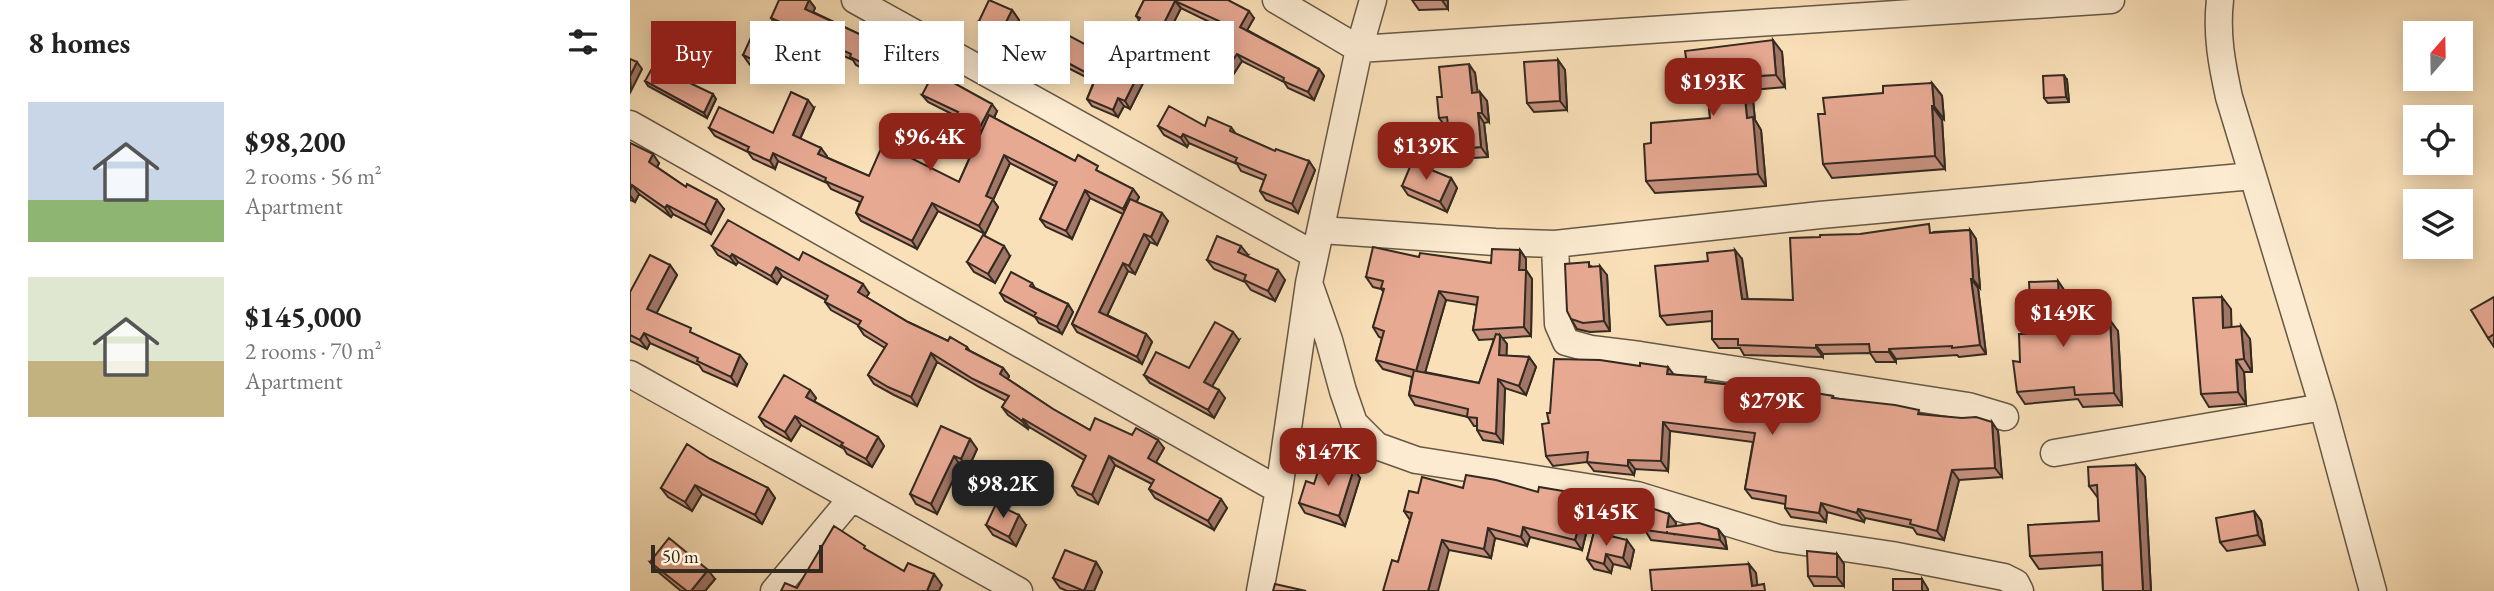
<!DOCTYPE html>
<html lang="en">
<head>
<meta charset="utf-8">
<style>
	body { margin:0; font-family:"EB Garamond",serif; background:#f6f6f6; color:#222; height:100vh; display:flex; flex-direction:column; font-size:26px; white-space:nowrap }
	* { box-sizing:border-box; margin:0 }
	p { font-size:23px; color:#767676 }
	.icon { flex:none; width:38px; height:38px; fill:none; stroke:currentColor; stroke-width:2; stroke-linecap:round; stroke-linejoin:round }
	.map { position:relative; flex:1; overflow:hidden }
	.details { display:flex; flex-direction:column; background:#fff; width:630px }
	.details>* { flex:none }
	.hud { position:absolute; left:21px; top:21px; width:665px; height:63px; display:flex; gap:14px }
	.needle { width:46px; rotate:20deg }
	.buttons { position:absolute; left:1773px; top:21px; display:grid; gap:14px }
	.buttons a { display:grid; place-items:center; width:70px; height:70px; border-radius:0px; background:#fff; box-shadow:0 4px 18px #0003; font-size:35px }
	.scale { position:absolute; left:21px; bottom:18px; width:172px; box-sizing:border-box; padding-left:7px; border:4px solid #332a20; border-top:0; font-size:19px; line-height:24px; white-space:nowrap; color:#332a20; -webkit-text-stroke:5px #fcebd1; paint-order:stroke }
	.price { position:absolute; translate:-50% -60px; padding:0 16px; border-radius:14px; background:#8f2418; color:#fff; font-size:23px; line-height:46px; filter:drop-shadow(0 2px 4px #0008) }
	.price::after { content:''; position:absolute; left:50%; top:42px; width:21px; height:16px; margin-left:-10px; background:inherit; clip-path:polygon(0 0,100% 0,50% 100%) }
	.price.current { background:#222; color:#fff }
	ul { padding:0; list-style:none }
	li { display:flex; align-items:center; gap:21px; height:175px; padding:0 28px }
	li span { display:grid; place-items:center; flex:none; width:196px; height:140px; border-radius:0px; color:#555 }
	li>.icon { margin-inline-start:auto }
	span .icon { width:84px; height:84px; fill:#fffc; stroke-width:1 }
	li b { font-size:30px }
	h2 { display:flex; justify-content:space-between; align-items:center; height:84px; padding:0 28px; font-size:30px }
	.tag { padding:0 24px; border-radius:0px; background:#fff; box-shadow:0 4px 18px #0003; font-size:24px; line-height:63px }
	.tag.current { background:#8f2418; color:#fff }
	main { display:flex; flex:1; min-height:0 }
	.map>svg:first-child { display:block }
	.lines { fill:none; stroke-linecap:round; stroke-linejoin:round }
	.minor-casing { stroke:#655846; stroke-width:29 }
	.minor { stroke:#fcebd1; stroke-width:26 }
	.wall { fill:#c8917e; stroke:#332a20; stroke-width:2; fill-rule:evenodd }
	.shaded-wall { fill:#a27667; stroke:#332a20; stroke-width:2 }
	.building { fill:#e8a993; stroke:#332a20; stroke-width:2 }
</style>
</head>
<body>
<main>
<section class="details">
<h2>8 homes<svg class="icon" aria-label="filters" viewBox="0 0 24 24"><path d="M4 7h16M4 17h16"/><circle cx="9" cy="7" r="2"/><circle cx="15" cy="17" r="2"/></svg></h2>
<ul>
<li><span style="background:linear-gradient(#c9d6e8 70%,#8fb573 0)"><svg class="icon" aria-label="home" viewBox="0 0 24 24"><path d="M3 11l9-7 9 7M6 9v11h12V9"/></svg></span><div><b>$98,200</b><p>2 rooms · 56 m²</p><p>Apartment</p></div></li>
<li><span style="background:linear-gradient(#dfe7d0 60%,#c2b280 0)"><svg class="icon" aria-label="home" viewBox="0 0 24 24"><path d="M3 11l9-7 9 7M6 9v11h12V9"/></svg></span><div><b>$145,000</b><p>2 rooms · 70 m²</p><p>Apartment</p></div></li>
</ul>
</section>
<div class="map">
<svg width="1864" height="591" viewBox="0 0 1864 591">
	<rect width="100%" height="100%" fill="#fae0b8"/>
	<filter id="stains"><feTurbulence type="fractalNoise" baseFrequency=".00286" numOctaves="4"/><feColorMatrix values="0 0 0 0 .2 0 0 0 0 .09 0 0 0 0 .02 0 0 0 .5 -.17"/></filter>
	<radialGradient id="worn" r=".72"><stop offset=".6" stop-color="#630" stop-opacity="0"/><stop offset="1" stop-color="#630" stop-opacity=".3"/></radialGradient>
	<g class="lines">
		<g class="minor-casing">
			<path id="minor" d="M225 0 685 255
				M646 0 729 49 1481 0
				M1590 0C1586 34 1592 65 1599 97L1693 407 1743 591
				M0 124 649 490
				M691 230 865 242 925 244 1190 215 1623 176
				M925 244 928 324 936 342 961 349 1010 355 1338 406 1375 417
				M679 283 699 340 713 391 724 423 747 446 786 460 1007 495 1148 538 1262 555 1374 577 1386 583 1390 591
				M0 374 389 591
				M1424 453 1693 407
				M144 591 221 499
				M630 591 649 490 679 283 729 49 743 0"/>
		</g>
		<use href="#minor" class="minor"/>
	</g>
	<path class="wall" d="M179 0 185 8 183 12 231 35 257 38 263 47 249 76 226 65 223 60 147 27 141 18Z
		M514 0H598L624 18 617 30 689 69 694 76 684 100 658 88 654 82 612 61 599 81 581 70 575 62 595 32 590 27 551 8 500 109 494 106 488 117 462 106 457 99 464 81 430 64 425 56 488 62 509 20 506 16Z
		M782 0H818V9L789 10Z
		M382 10 389 20 378 42 356 30 349 21Z
		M146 43 153 53 143 75 120 65 113 55Z
		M1152 52 1155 87 1122 90 1125 120 1131 130 1136 186 1025 193 1016 181 1021 143 1080 118 1078 96 1069 97 1060 85Z
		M928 60 935 70 937 110 904 112 897 103Z
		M44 73 46 77 86 99 77 118 18 86 15 81Z
		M845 73 847 92 857 101 859 122 854 123 858 157 827 159 821 150 818 127H816L809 118 812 97Z
		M1437 80 1439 102 1418 103 1414 98Z
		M1302 83 1312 96 1314 119 1312 120 1315 169 1202 178 1193 164 1195 114 1253 93Z
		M292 95 367 111 364 118 445 161 503 189 509 197 506 202 538 221 527 245 520 242 505 274 498 271 477 315 516 334 522 342 512 364 447 332 442 324 493 214 460 198 442 239 416 227 410 219 425 186 380 163 363 200 368 207 355 234 308 211 287 249 231 221 226 213 230 202 201 189 197 183 148 161 145 169 123 159 118 152 85 136 79 128 143 133 184 108 170 139 191 148 196 157 239 176 329 182 350 134 330 124 326 116 298 102Z
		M528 126H575L601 127 606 134 645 151 679 161 685 170 668 213 636 200 630 191 634 180 611 171 607 164 559 143 557 147 534 135Z
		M0 143 29 163 27 167 56 187 94 209 81 234 43 214 41 217 9 194 5 202 0 200Z
		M821 178 827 188 817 212 778 195 772 186Z
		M1340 230 1346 239 1350 288H1348L1356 354 1329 357 1327 355 1266 359V362H1246L1240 353 1193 354V357L1114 355 1110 348H1089L1082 339V321L1037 325 1030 316 1112 259 1117 299 1163 300 1304 232Z
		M82 246 169 260 239 293 236 297 278 322 318 341 337 347 340 351 373 368 379 376 378 379 423 409 460 430 502 435 534 448 526 462 597 508 584 530 525 498 519 489 522 484 485 465 468 504 448 495 442 486 454 460 399 427 398 429 378 415 372 407 376 401 349 387 307 362 287 406 264 395 244 384 238 375 255 348 234 335 228 326V325L201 310 195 302 196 300 152 276 147 284 108 262 106 265 88 255Z
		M890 250 896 259V270L902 279 901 336 872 338 877 344 876 356 899 357 906 367 896 395 875 388 873 443 853 440 847 430V426H844L838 417 785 405 779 395 782 377 753 369 746 360 752 338 749 337 743 327 754 292 751 289 743 287 736 277 789 257 861 263ZM816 300 847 305 843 330 849 340 864 339 849 383 795 372Z
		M618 255 617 256 655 280 645 301 621 290 615 282 584 269 577 260Z
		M380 256 365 283 344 272 337 262Z
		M40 265 47 275 26 313 117 364 107 386 73 371 69 365 20 343 17 349 0 341V292Z
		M961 266 977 275 980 331 960 332 947 329 941 319Z
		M1428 281 1436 293 1437 322 1488 331 1492 405 1453 407 1448 399 1395 404 1387 392 1390 362Z
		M402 283 405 288 438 304 443 312 432 334 409 323 405 317 375 301 370 293Z
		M1864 297V347L1858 338Z
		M1601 309V327L1620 339 1622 372H1614L1616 404 1579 407 1571 394Z
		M609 340 582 386 595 398 584 418 520 383 514 375 559 368Z
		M1010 366 1044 375 1079 382 1203 396 1204 398 1292 414 1368 431 1372 477 1329 480 1314 540 1287 534 1283 528 1235 518 1234 522 1197 512 1196 522 1161 517 1155 508V504L1122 498 1115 489 1123 442 1040 431 1038 471 1005 469 1004 475 964 471 957 462 923 466 916 456 920 413Z
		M180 390 186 398 184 401 248 437 254 446 242 467 217 454 214 449 171 425 161 441 135 426 129 417Z
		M340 439 347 449 338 469 330 465 307 514 286 504 280 494Z
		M80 459 138 488 145 498 132 524 72 494 62 511 38 497 31 488Z
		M1506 465 1515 477 1521 591H1473L1472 565 1409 569 1400 556 1469 521 1468 498 1459 486Z
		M730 478 715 526 675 513 669 503 684 484Z
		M833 488 957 495 963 505 952 550 900 537 897 546 865 538 861 558 819 550 768 562 780 520 774 511 788 493Z
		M1624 511 1631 521 1635 545 1597 551 1590 542Z
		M1039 514 1046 523 1045 526 1088 529 1095 538 1097 549 1021 540 1015 530Z
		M356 525H396L386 546 363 535Z
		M964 532 1004 550 1000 568 983 564 981 573 964 569 957 559Z
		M1207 554 1214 564V586H1184L1178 576Z
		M20 562 85 579 75 591H51L27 571Z
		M466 562 472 572 464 591H437L430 588 423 578Z"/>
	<path class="shaded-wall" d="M179 0 185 8 181 17 175 9Z
		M812 0H818V9Z
		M545 1 551 8 500 109 495 101Z
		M382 10 389 20 378 42 371 32Z
		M619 11 624 18 615 34 610 27Z
		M257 38 263 47 249 76 243 68Z
		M1143 40 1152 52 1155 87 1146 75Z
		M146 43 153 53 143 75 136 66Z
		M607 54 612 61 599 81 593 74Z
		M928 60 935 70 937 110 930 101Z
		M7 62 12 69 1 91 0 76Z
		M839 64 845 73 849 102 842 93Z
		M689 69 694 76 684 100 678 92Z
		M1434 75 1437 80 1439 102 1436 97Z
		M1113 77 1122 90 1125 120 1131 130 1136 186 1128 174 1117 118Z
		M1302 83 1312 96 1314 119 1304 106Z
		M850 92 857 101 859 122 852 113Z
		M83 94 86 99 77 118 74 113Z
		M488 98 494 106 488 117 483 110Z
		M178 100 184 108 168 143 163 135Z
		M362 104 367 111 355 137 349 129Z
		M1302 106 1312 120 1315 169 1305 156Z
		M848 113 854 123 858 157 851 147Z
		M553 134 559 143 557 147 551 138Z
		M191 148 197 156 194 162 188 154Z
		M143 153 148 161 145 169 140 161Z
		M23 154 29 163 25 171 19 162Z
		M374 155 380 163 363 200 368 207 355 234 349 226 356 196Z
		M679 161 685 170 668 213 662 204Z
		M821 178 827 188 817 212 810 202Z
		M2 185 9 194 5 202 0 195V190Z
		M503 189 509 197 499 217 493 209Z
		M455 190 460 198 442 239 436 231Z
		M87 200 94 209 81 234 75 225Z
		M302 203 308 211 287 249 282 241Z
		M37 205 43 214 41 217 35 208Z
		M532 213 538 221 527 245 521 237Z
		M1340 230 1346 239 1350 288 1343 279Z
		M514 234 520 242 505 274 499 266Z
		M374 246 380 256 365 283 358 274Z
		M611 246 618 255 615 262 608 252Z
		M890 250 896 259V270L902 279 901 336 894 327 889 270Z
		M1105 250 1112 259 1119 308 1112 299Z
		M102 254 108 262 106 265 100 257Z
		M493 263 498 271 475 320 469 312Z
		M40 265 47 275 24 318 17 309Z
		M970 266 977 275 980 331 974 321Z
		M146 267 152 276 147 284 141 276Z
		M648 270 655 280 645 301 638 291Z
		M1341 279 1348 288 1356 354 1350 345Z
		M1428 281 1436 293 1438 334 1430 323Z
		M233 284 239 293 234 301 228 292Z
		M809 291 816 300 793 380 786 371Z
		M1592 297 1601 309 1602 340 1593 328Z
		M438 304 443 312 432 334 427 327Z
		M1480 320 1488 331 1492 405 1484 393Z
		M1611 326 1620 339 1622 372 1614 359Z
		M603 332 609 340 580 390 574 382Z
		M14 333 20 343 17 349 10 340Z
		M516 334 522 342 512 364 507 357Z
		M870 335 877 344 876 365 869 355Z
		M1186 345 1193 354V357L1186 348Z
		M1259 349 1266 359V362L1259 352Z
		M301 353 307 362 287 406 281 397Z
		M110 355 117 364 107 386 101 377Z
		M899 357 906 367 896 395 889 386Z
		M1606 360 1614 372 1616 404 1608 392Z
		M1038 367 1045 376 1037 374Z
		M373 368 379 376 376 382 370 374Z
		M868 379 875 388 873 443 866 434Z
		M180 390 186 398 182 405 176 397Z
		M589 390 595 398 584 418 578 410Z
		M165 416 171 425 161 441 155 432Z
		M393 419 399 427 398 429 392 421Z
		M1033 422 1040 431 1038 471 1031 461Z
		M1362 422 1368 431 1372 477 1365 468Z
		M248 437 254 446 242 467 236 459Z
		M340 439 347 449 338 469 331 459Z
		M528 440 534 448 524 466 518 458Z
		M324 456 330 465 307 514 301 504Z
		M479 456 485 465 468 504 462 495Z
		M998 460 1005 469 1004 475 998 466Z
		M1506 465 1515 477 1521 591H1513Z
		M724 468 730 478 715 526 709 516Z
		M1322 470 1329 480 1314 540 1307 531Z
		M65 485 72 494 62 511 55 502Z
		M138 488 145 498 132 524 125 515Z
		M957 495 963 505 952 550 945 540Z
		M591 499 597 508 584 530 578 521Z
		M1191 503 1197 512 1196 522 1189 513Z
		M1228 509 1235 518 1234 522 1227 513Z
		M1624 511 1631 521 1635 545 1628 535Z
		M1039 514 1046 523 1044 534 1037 527Z
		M389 515 396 525 386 546 379 537Z
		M893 527 900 537 897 546 891 537Z
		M858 528 865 538 861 558 854 549Z
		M1088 529 1095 538 1097 549 1090 540Z
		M812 540 819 550 808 591H798Z
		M997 540 1004 550 1000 568 993 558Z
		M976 554 983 564 981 573 974 564Z
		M1207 554 1214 564V586L1207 577Z
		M466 562 472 572 464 591H454Z
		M1119 564 1126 573 1128 591 1122 586Z
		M78 570 85 579 75 591H61Z
		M304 574 312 585 309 591H297Z
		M1292 579 1298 589V591H1292Z"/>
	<path class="building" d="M149 0H179L175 9 231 35 234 28 257 38 243 68 220 57 221 54 141 18Z
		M359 0 382 10 371 32 349 21Z
		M514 0H598L619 11 610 27 689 69 678 92 653 81 654 78 607 54 593 74 575 62 598 29 588 24 589 21 545 1 495 101 488 98 483 110 457 99 466 78 425 56 436 34 488 62 510 18 506 16Z
		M123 33 146 43 136 66 113 55Z
		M1143 40 1146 75 1113 77 1117 118 1123 117 1128 174 1016 181 1014 144 1021 143V123L1080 118 1077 82 1060 85 1055 51Z
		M0 59 7 62 0 76Z
		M928 60 930 101 897 103 894 62Z
		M25 63 44 73 43 75 83 94 74 113 15 81Z
		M839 64 842 93 850 92 852 113H848L851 147 821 150 817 117 809 118 807 97H812L809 67Z
		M304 72 362 104 349 129 325 116 328 112 292 95Z
		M1434 75 1436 97 1414 98 1413 76Z
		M1302 83 1304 106H1302L1305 156 1193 164 1188 114H1195L1193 98 1253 93V86Z
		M161 92 178 100 163 135 191 148 188 154 239 176 253 144 329 182 359 115 445 161 448 155 468 166 466 170 503 189 493 209 455 190 436 231 410 219 427 182 374 155 356 196 363 199 349 226 302 203 282 241 226 213 233 197 195 181 196 178 143 153 140 161 117 151 119 147 79 128 89 107 143 133Z
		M539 106 575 126 578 117 601 127 600 131 645 151 646 149 679 161 662 204 630 191 636 175 605 162 607 158 553 134 551 138 528 126Z
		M0 143 23 154 19 162 56 187 57 184 87 200 75 225 37 205 35 208 2 185 0 190Z
		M782 162 821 178 810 202 772 186Z
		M500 199 532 213 521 237 514 234 499 266 493 263 469 312 516 334 507 357 442 324Z
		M98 220 169 260 173 252 233 284 228 292 278 322 318 341 320 337 337 347 336 349 373 368 370 374 423 409 460 430 465 418 502 435 506 428 528 440 518 458 591 499 578 521 519 489 524 480 479 456 462 495 442 486 456 456 393 419 392 421 372 407 379 396 343 379 301 353 281 397 258 387 238 375 257 344 228 326 231 321 195 302 198 296 146 267 141 276 102 254 100 257 82 246Z
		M1299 224 1300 233 1340 230 1343 279H1341L1350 345 1322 348V346L1259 349V352H1240L1239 344 1186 345V348L1108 345V339H1082V311L1030 316 1025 266 1078 261 1077 253 1105 250 1112 299 1163 300 1160 238 1190 237V235L1230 234Z
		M353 235 374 246 358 274 337 262Z
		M587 236 611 246 608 252 648 270 638 291 614 280 616 275 577 260Z
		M743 247 789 257 790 253 861 263 862 249 890 250 889 270H896L894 327 843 330 848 297 809 291 786 371 849 383 866 334 870 335 869 355 899 357 889 386 868 379 866 434 847 430V418L837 417 838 409 779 395 784 370 746 360 754 331 743 327 754 289 751 288 753 281 736 277Z
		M20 255 40 265 17 309 61 328 60 332 110 355 101 377 67 361 68 358 14 333 10 340 0 335V292Z
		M959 262V267L970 266 974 321 953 323 941 319 937 311 935 264Z
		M381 272 402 283 400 286 438 304 427 327 404 316 406 313 370 293Z
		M1428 281 1430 323 1480 320 1484 393 1445 395 1444 387 1387 392 1383 361 1390 362 1389 334H1402L1399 282Z
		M1592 297 1593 328 1611 326 1614 359 1606 360 1608 392 1571 394 1563 298Z
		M1864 297V334L1858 338 1841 310Z
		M585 322 603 332 574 382 589 390 578 410 514 375 526 352 559 368Z
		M924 359 970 360 1010 366V363L1038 367 1037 374 1076 377 1075 382 1130 388 1131 384 1175 391 1203 396 1202 398 1265 405 1289 410 1288 414 1332 418 1346 417 1362 422 1365 468 1322 470 1307 531 1280 524 1281 520 1228 509 1227 513 1191 503 1189 513 1155 508 1156 496 1115 489 1125 433 1033 422 1031 461 998 460V466L957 462 958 452 916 456 912 424 919 423 917 413H920Z
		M154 375 180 390 176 397 248 437 236 459 211 445 213 443 165 416 155 432 129 417Z
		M311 426 340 439 331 459 324 456 301 504 280 494Z
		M57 444 80 459 138 488 125 515 65 485 55 502 31 488Z
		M692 459 724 468 709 516 669 503 676 481 684 484Z
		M1506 465 1513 591H1473L1472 552 1400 556 1398 525 1469 521 1467 485 1459 486 1458 467Z
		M836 475 866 480 908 492 909 487 957 495 945 540 893 527 891 537 858 528 854 549 812 540 798 591H753L762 560 768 562 782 513 774 511 779 491 788 493 792 477 833 488Z
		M366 504 389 515 379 537 356 525Z
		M1018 507 1039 514 1037 527 1069 523 1088 529 1090 540 1037 533V531V533L1015 530Z
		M1624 511 1628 535 1590 542 1586 518Z
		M204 526 235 546 234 548 274 571 278 563 304 574 297 591H151L155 583 167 588Z
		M964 532 997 540 993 558 976 554 974 564 957 559Z
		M39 538 78 570 61 591H57L20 562Z
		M435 550 466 562 454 591 423 578Z
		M1177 551 1207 554V577L1178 576Z
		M1119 564 1122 586 1134 584 1135 591H1022L1020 570Z
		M1263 579H1292V591H1263Z
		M645 584 676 591H643Z"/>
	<rect width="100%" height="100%" filter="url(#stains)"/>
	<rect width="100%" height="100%" fill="url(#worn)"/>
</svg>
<div class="buttons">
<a><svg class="needle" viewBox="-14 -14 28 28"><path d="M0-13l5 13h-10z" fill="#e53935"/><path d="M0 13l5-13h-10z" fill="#767676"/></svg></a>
<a><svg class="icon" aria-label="locate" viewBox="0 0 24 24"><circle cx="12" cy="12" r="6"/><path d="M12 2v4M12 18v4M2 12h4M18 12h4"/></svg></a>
<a><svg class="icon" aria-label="layers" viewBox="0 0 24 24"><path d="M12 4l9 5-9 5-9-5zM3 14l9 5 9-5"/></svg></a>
</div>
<div class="scale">50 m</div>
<b class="price" style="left:1083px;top:118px">$193K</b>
<b class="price" style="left:300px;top:173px">$96.4K</b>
<b class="price" style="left:796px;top:182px">$139K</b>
<b class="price" style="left:1433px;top:349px">$149K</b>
<b class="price" style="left:1142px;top:437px">$279K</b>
<b class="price" style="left:698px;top:488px">$147K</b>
<b class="price current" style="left:373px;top:520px">$98.2K</b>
<b class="price" style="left:976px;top:548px">$145K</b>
<div class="hud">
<a class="tag current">Buy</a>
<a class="tag">Rent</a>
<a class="tag">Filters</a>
<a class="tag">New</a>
<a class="tag">Apartment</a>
</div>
</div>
</main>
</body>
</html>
